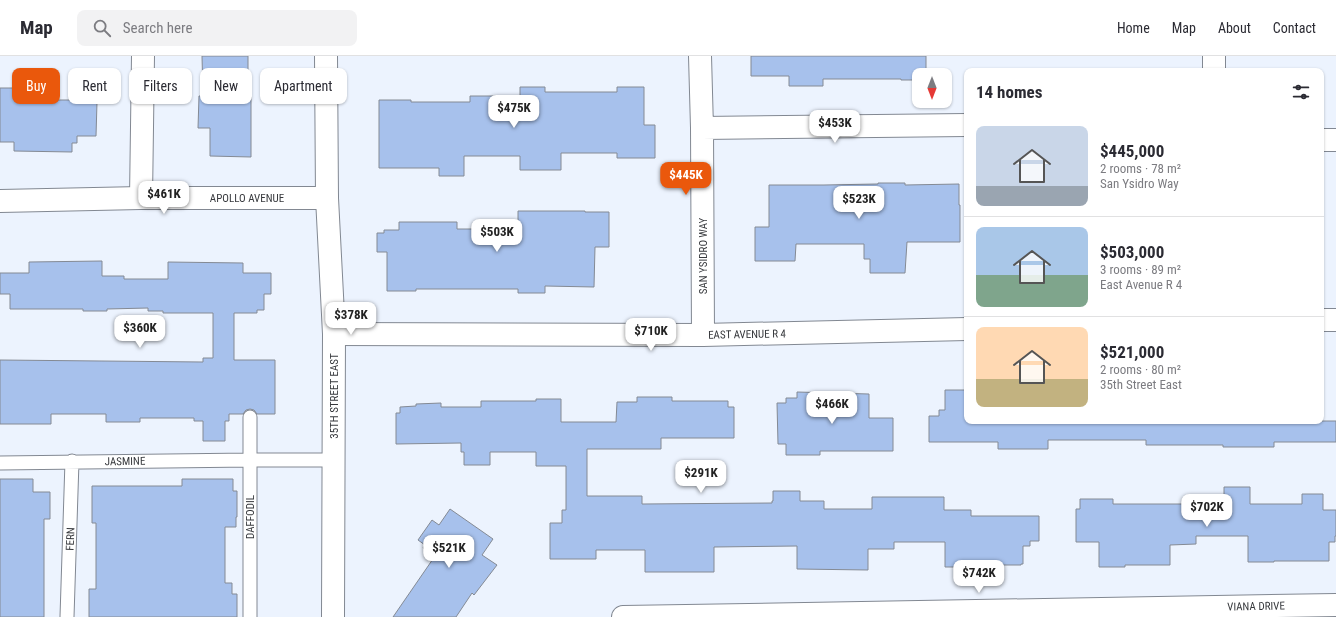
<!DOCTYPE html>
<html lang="en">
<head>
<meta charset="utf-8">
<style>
	body { margin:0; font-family:"Roboto Condensed",sans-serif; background:#f2f2f3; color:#2b2b33; height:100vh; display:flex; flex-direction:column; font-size:15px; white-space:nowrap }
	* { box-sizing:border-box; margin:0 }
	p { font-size:13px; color:#7c7c81 }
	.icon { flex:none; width:22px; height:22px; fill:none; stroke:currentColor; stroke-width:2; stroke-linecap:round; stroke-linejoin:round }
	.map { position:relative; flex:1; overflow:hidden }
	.details { position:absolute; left:964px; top:12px; width:360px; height:356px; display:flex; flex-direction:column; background:#fff; border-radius:8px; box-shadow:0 1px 3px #0004 }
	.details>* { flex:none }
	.top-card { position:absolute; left:12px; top:12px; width:380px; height:36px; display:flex; gap:8px }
	.needle { width:26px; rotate:180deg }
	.fabs { position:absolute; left:912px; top:12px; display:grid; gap:8px }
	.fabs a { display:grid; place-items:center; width:40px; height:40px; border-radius:8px; background:#fff; box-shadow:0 1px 3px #0004; font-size:20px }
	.price { position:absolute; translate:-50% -34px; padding:0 9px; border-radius:8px; background:#fff; color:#222; font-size:13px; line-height:26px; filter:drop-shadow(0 1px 2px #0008) }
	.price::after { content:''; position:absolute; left:50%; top:24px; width:12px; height:9px; margin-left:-6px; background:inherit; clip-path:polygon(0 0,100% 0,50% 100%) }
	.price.selected { background:#ea580c; color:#fff }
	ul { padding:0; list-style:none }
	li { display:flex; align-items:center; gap:12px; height:100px; padding:0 12px }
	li+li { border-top:1px solid #e1e1e2 }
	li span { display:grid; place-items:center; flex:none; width:112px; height:80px; border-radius:8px; color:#555 }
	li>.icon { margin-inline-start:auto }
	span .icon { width:48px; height:48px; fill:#fffc; stroke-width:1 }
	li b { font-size:17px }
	h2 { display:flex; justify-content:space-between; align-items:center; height:48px; padding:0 12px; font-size:17px }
	.pill { padding:0 14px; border-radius:8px; background:#fff; box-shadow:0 1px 3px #0004; font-size:14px; line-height:36px }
	.pill.selected { background:#ea580c; color:#fff }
	header { display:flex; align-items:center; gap:24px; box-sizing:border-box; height:56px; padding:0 20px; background:#fff; border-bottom:1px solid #e1e1e2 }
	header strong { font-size:19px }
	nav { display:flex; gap:22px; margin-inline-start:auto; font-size:14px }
	.search { width:280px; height:36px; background:#f2f2f3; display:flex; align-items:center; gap:10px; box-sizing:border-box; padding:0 14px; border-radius:8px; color:#7c7c81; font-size:15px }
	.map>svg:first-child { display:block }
	.building { fill:#a7c1ec; stroke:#848a94 }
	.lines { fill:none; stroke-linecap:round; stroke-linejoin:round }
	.service-casing { stroke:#828892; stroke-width:15 }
	.minor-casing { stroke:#828892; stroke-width:24 }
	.tertiary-casing { stroke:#828892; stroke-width:24 }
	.service { stroke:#fff; stroke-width:13 }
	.minor { stroke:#fff; stroke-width:22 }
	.tertiary { stroke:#fff; stroke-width:22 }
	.labels { text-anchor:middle; stroke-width:3; stroke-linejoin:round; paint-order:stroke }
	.street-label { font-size:11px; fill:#36383c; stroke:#fff }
</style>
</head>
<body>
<header>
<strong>Map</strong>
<div class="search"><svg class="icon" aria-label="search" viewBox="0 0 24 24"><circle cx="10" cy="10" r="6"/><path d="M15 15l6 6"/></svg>Search here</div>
<nav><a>Home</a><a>Map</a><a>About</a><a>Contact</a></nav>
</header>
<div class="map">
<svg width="1336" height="561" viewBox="0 0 1336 561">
	<rect width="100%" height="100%" fill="#ecf3fe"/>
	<path class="building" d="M202 0H248V41H251V101L210 100V72H198L199 40H203Z
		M751 0H926V19H919V24H901V23H823V30H789V20H751Z
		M520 31H545V36H617V31H644V69H655V102H617V97H561V114H520V100H464V120H439V112H379V44H411V46H470V40H520Z
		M0 32H22V42H25V44H81V46H97L96 80H77V87H72V96L14 95V86H0Z
		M878 127H905V129L959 128V149H960V186H907L905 217H870V203H864V188H796L795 205H755V171H769V129H824L878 128Z
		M518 155H585V156H609V191H595L594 231 545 230V237H518V233H416V235H387V196H377V177H384V174H399V166H457V173H518Z
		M102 205V220H124V223H168V206L243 207V217H271V238H264V254H257V257H234V304H275V358H257L254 354 250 353 246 354 243 358H229V365H225V385H203V365H194V362H140V366H106V358H51V368H0V304L203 306V302H213V257H163V255H148V252L107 253V255H83V253H10V238H0V217H29V206Z
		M945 334H967V365H1336V386H1274V391H1223V389H1146V384H1048V393H998V386H929V360H939V354H945Z
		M797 336 869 338V362H893V395H820V399H786V388H778L777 347H786V342H797Z
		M637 341H672V345H728V351H734V382H661V393H587V440H642V448L772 447V445H773V435H800V445H824V453H872V441H944V454H971V460H1039V485H1030V490H1023V508H1021V509H971V511H945V486H894V493H868V514L797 513V490L714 491V516H645V494H596V503H550V467H562V454H566V410H536V396H490V409H464V396H461V387L396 388V357H400V351L416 350V348L441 347V351H481V345H536V343H561V366H616L617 346H637Z
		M0 423H33V436H50V463H44V561H0Z
		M182 423H233V435H237V461H236V471H225V527H232V538H237V561H89V533H96V467H92V430H182Z
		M1224 431H1250V448H1302V438H1323V454H1336V480H1335V486H1329V505H1274V506H1248V480H1196V488L1170 489V509H1125V511H1099V486H1076V453H1080V443H1113V448H1224Z
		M450 453 493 483 482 499 497 509 474 539 472 537 456 561H393L435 500 423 492 425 489 418 484 432 464 439 469Z"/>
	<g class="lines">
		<g class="service-casing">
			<path id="service" d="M250 361V561
				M0 407 250 404H334
				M67 561 72 405"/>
		</g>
		<g class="minor-casing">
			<path id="minor" d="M700 0 702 72 703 279
				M1214 15V0
				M702 72 967 69
				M1321 84H1336
				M141 142 143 0
				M0 145 141 142H327
				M1321 264H1336
				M334 278 703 279 967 273
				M623 561 1336 549"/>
		</g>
		<g class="tertiary-casing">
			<path id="tertiary" d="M326 0 327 142 334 278 333 561"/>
		</g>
		<use href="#service" class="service"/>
		<use href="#minor" class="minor"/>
		<use href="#tertiary" class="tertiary"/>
	</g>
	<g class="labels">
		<g class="street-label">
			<text x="247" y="146">APOLLO AVENUE</text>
			<text transform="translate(703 200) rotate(-90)" y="4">SAN YSIDRO WAY</text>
			<text transform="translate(747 278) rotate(-1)" y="4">EAST AVENUE R 4</text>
			<text transform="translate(334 340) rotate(-90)" y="4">35TH STREET EAST</text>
			<text transform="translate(125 405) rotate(-1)" y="4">JASMINE</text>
			<text transform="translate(250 461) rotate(-90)" y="4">DAFFODIL</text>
			<text transform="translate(70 483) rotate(-88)" y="4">FERN</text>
			<text transform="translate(1256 550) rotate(-1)" y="4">VIANA DRIVE</text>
		</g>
	</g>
</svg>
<div class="fabs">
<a><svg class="needle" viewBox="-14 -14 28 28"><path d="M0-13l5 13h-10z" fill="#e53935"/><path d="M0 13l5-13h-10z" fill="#7c7c81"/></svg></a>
</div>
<b class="price" style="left:514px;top:73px">$475K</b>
<b class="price" style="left:835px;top:88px">$453K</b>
<b class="price selected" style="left:686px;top:140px">$445K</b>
<b class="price" style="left:164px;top:159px">$461K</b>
<b class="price" style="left:859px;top:164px">$523K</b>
<b class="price" style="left:497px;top:197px">$503K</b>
<b class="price" style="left:351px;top:280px">$378K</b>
<b class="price" style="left:140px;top:293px">$360K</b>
<b class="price" style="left:651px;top:296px">$710K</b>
<b class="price" style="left:832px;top:369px">$466K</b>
<b class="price" style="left:701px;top:438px">$291K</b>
<b class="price" style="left:1207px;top:472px">$702K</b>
<b class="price" style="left:449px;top:513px">$521K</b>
<b class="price" style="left:979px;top:538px">$742K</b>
<div class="top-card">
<a class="pill selected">Buy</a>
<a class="pill">Rent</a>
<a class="pill">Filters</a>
<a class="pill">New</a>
<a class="pill">Apartment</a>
</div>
<section class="details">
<h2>14 homes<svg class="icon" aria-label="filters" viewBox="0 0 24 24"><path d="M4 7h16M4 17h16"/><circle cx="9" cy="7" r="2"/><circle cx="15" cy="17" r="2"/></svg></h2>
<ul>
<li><span style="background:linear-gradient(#c9d6e8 75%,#9aa5b1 0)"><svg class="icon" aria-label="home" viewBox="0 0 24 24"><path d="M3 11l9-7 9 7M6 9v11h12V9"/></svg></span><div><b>$445,000</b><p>2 rooms · 78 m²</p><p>San Ysidro Way</p></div></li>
<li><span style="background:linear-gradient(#a9c7e8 60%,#7fa58c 0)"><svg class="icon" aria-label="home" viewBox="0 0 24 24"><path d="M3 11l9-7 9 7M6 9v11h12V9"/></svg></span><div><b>$503,000</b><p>3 rooms · 89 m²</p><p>East Avenue R 4</p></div></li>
<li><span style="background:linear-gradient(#ffd9b3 65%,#c2b280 0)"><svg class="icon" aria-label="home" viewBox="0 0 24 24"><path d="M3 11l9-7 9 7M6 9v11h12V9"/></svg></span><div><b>$521,000</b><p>2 rooms · 80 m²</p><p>35th Street East</p></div></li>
</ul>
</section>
</div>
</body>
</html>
